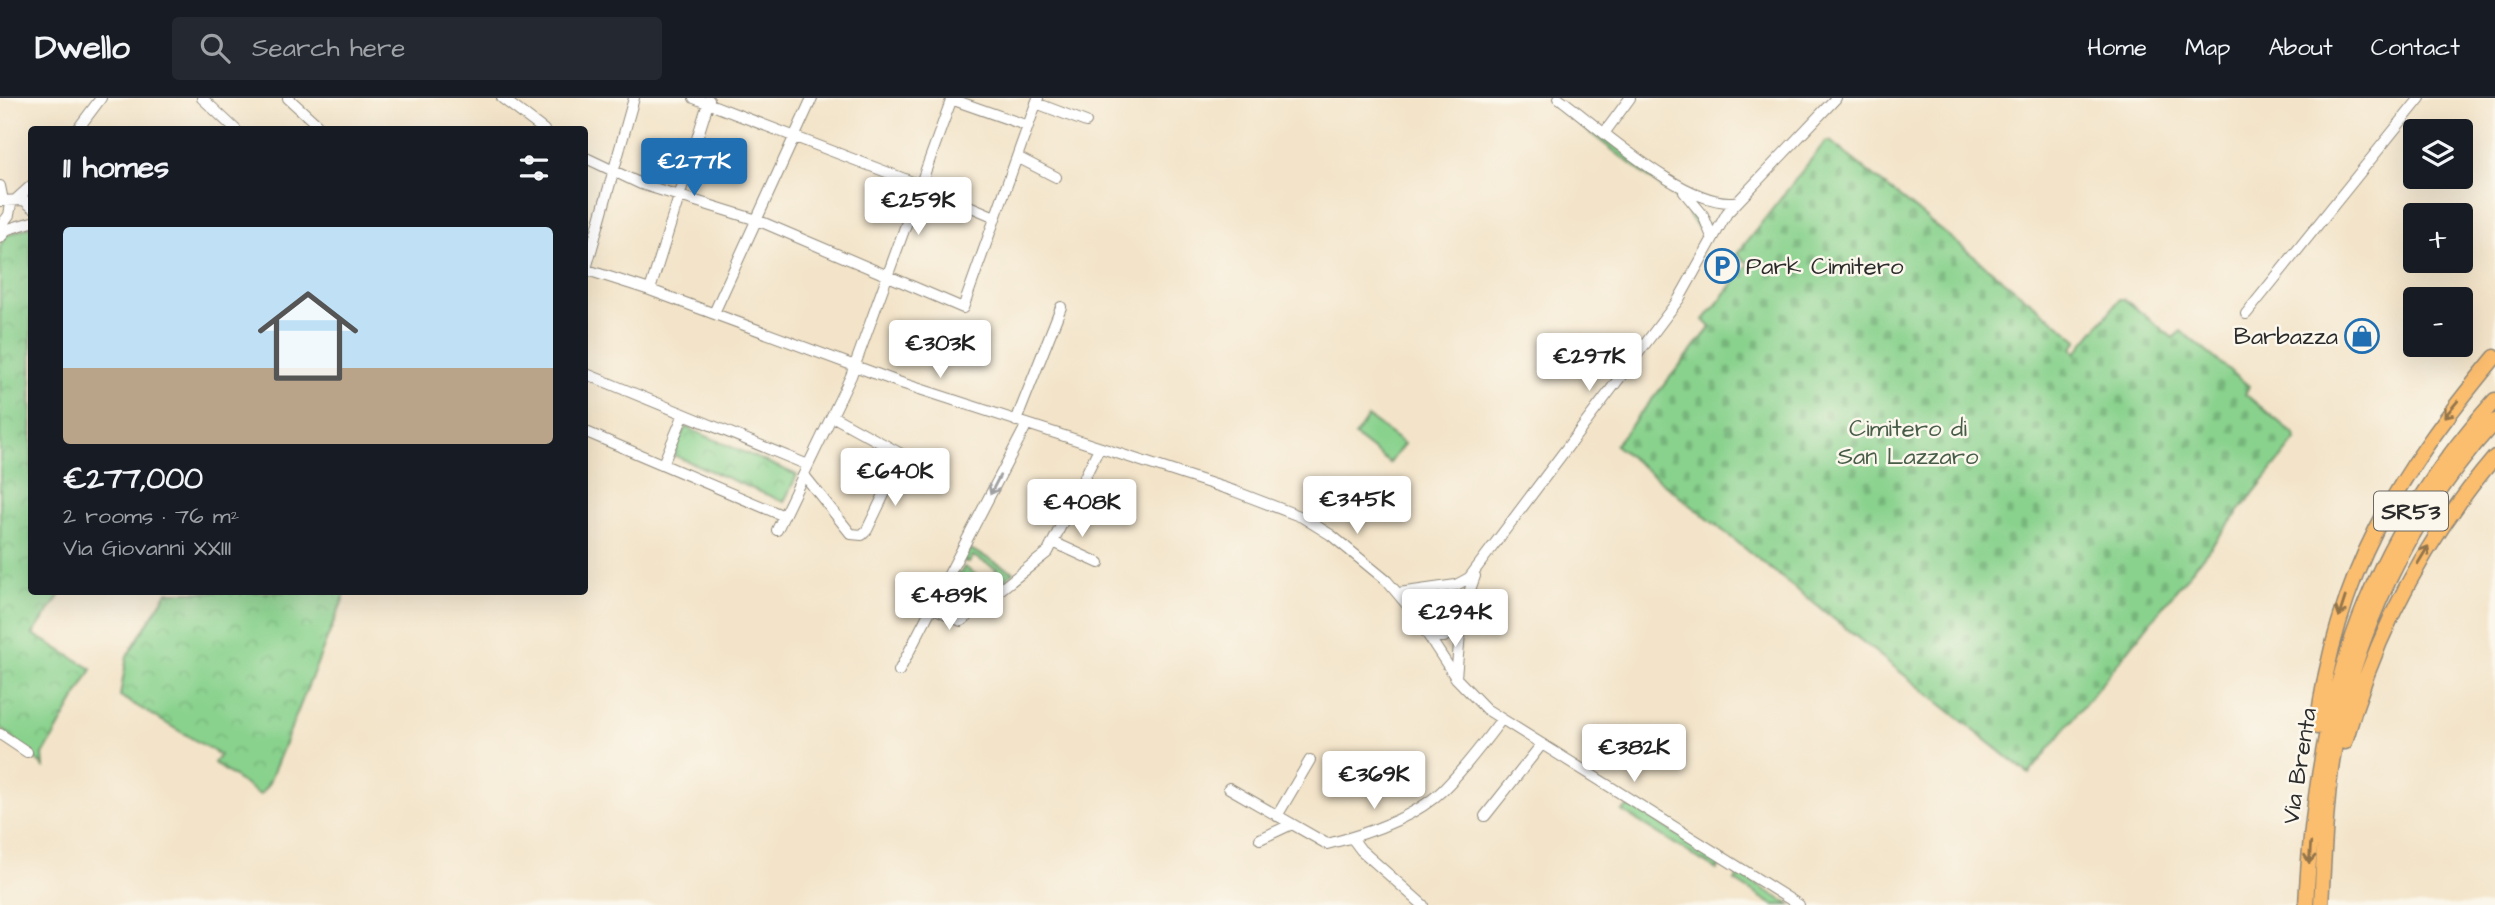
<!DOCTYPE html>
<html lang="en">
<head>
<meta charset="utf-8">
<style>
	body { margin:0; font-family:"Architects Daughter",sans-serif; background:#242831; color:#f1f3f6; height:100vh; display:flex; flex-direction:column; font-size:26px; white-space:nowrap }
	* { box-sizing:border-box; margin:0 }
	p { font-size:23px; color:#9ea1a6 }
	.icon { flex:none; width:38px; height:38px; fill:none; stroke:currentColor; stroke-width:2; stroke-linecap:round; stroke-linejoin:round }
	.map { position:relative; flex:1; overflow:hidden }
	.panel { position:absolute; left:28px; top:28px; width:560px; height:469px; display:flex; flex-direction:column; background:#171b24; border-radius:7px; box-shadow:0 7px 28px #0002 }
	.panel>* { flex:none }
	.tools { position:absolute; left:2403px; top:21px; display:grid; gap:14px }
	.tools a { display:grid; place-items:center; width:70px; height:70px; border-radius:7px; background:#171b24; box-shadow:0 7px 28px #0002; font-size:35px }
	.price { position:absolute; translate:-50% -60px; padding:0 16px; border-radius:7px; background:#fff; color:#222; font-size:23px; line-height:46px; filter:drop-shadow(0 2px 4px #0008) }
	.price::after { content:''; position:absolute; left:50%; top:42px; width:21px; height:16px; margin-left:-10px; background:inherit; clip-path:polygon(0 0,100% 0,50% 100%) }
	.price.selected { background:#1f6fb2; color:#fff }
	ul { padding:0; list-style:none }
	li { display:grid; align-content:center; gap:14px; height:371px; padding:0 35px }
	li span { display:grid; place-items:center; height:217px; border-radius:7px; color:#555 }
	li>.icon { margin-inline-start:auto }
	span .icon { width:126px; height:126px; fill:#fffc; stroke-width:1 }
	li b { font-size:30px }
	h2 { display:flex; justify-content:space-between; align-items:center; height:84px; padding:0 35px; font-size:30px }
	header { display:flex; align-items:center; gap:42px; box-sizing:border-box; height:98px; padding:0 35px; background:#171b24; border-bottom:2px solid #363941 }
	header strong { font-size:33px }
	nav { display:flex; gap:38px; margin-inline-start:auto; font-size:24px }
	.search { width:490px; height:63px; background:#242831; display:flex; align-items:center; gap:18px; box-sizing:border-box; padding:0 24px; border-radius:7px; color:#9ea1a6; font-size:26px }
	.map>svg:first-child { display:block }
	.grass { fill:url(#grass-tufts); stroke:#5a7e5c; stroke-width:2 }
	.cemetery { fill:url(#cemetery-stones); stroke:#5a7e5c; stroke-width:2 }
	.park { fill:url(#park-crowns); stroke:#5a7e5c; stroke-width:2 }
	.pitch { fill:#89d28d; stroke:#5a7e5c; stroke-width:2 }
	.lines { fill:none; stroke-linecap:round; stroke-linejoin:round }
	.minor-casing { stroke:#8f887a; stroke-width:12 }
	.highway-casing { stroke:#8f887a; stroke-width:17 }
	.minor { stroke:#fff; stroke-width:10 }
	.highway { stroke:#fbbd6e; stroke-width:14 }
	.oneway { stroke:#93744c }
	.oneway2 { stroke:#a0a0a0 }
	.labels { text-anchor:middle; stroke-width:5; stroke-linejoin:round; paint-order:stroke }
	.shield { fill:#fbf7ec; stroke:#696865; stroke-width:2 }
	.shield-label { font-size:23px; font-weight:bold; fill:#2b2b2b }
	.poi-label { font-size:24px; fill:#2b2b2b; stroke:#fbf7ec; text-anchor:start }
	.park-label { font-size:24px; fill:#475d48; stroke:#fbf7ec }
	.street-label { font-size:24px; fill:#2b2b2b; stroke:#fbf7ec }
</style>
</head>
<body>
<header>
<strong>Dwello</strong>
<div class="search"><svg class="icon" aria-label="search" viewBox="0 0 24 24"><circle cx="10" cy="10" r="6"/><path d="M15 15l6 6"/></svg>Search here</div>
<nav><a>Home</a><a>Map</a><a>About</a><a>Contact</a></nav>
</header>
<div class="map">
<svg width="2495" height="807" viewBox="0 0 2495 807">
	<defs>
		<pattern id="grass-tufts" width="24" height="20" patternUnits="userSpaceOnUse" patternTransform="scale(1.75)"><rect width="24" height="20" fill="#89d28d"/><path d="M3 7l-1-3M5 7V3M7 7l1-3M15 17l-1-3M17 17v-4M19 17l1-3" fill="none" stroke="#76b47a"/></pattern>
		<pattern id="cemetery-stones" width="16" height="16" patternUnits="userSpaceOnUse" patternTransform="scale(1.75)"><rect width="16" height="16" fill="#89d28d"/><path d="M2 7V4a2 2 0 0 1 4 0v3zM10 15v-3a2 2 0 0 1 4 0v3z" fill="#76b47a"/></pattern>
		<pattern id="park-crowns" width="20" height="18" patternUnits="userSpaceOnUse" patternTransform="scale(1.75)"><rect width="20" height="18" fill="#89d28d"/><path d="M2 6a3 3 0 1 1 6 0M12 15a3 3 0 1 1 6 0" fill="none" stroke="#76b47a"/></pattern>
	</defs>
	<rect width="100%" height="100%" fill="#fbf7ec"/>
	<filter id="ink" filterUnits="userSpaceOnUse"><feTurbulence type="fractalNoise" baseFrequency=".0143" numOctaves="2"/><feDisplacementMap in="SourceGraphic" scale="14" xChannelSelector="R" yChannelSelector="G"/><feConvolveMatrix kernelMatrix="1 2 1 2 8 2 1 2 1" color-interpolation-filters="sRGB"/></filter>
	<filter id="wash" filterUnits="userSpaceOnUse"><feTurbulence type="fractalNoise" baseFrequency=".00686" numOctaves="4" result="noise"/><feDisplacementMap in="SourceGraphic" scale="28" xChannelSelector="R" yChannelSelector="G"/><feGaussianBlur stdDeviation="1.57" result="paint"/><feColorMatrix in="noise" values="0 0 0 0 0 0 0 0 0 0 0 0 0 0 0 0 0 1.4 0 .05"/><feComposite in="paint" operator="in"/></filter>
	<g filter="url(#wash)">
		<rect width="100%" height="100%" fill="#f3e4c9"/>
		<path class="grass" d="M1563 9 1681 96 1706 127 1698 130 1679 103 1560 12Z
			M970 451 1014 474 958 516 942 506 957 475 960 476 964 469 989 485 997 471 973 458 969 465 963 463Z
			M1453 495 1457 501 1445 530H1437L1423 507 1428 500Z
			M1631 707 1721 765 1717 772 1622 713Z
			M1739 776 1790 807H1773L1735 783Z"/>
		<path class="cemetery" d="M1830 43 2078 242 2072 250 2076 255 2120 201H2124L2173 240 2181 233 2249 288 2245 296 2295 337 2296 342 2029 676 1615 347 1711 229 1704 222 1749 166 1737 156 1825 44Z"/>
		<path class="park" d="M31 128 32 494H62L33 536 92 571 43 657 44 669 0 629V148L6 137Z
			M685 329 797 377 784 404 673 357Z
			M167 494H346L268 687 260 697 214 665 220 657 120 598 127 558Z"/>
		<path class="pitch" d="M1368 319 1404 346 1390 365 1355 338Z"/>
	</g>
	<g filter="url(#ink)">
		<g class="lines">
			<g class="minor-casing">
				<path id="minor" d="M202 0 236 32
					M288 0 323 32
					M502 0 544 32
					M694 0 915 85 995 119
					M1559 0C1599 29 1690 114 1738 103
					M951 1 1028 28
					M1036 5 1086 24
					M77 32 101 0
					M1605 34 1630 0
					M584 59 641 86 757 122 963 210 1038 0
					M1017 59 1056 79
					M0 88 3 103
					M1684 94 1703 117 1712 139
					M0 103 24 102 32 109
					M0 129 9 117 11 106 32 87
					M0 140 8 131 32 124
					M584 171 650 192 898 284 1234 393 1302 419 1331 437 1387 483 1413 514 1456 580 1486 611 1799 807
					M586 171 634 0
					M650 192 709 2
					M714 215 812 0
					M2246 216 2420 0
					M584 275 808 367
					M1016 323 1061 209
					M1027 326 932 509 961 523 1048 454 1099 350
					M584 333 784 418
					M663 366 684 316
					M804 377 851 436 862 437 867 432 903 357 832 318
					M777 432 851 278 952 0
					M1053 444 1099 465
					M1399 495 1456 487 1469 480 1679 201 1727 115 1836 0
					M1429 539H1444L1458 526
					M899 573 932 509
					M1456 579 1462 514 1475 478
					M0 636 27 654
					M1229 690 1327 746C1364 737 1414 720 1443 692 1464 671 1483 646 1501 622
					M1277 718 1310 662
					M1485 718 1542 646
					M1352 740 1361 752 1423 807
					M1260 741 1292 726"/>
			</g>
			<g class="highway-casing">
				<path id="highway" d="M2317 629C2337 474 2397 377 2495 259
					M2345 644C2374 539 2424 442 2495 359
					M2306 807C2316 609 2360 452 2495 302
					M2321 807C2324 759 2325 711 2332 664 2352 538 2410 417 2495 323"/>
			</g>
			<use href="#minor" class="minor"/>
			<use href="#highway" class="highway"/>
		</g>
		<defs><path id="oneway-shaft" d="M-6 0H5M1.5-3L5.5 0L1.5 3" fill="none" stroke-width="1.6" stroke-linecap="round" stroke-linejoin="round" transform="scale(1.75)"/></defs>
		<g class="oneway">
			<use href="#oneway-shaft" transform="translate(2451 311) rotate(130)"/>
			<use href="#oneway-shaft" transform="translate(2423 457) rotate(-59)"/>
			<use href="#oneway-shaft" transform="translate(2342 509) rotate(108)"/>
			<use href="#oneway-shaft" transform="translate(2310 755) rotate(94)"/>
		</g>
		<use class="oneway2" href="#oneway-shaft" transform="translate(995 387) rotate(117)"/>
	</g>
	<defs>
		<g id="parking-ring" transform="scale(1.75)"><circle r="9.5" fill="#fbf7ec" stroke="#1f6fb2" stroke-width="1.5"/><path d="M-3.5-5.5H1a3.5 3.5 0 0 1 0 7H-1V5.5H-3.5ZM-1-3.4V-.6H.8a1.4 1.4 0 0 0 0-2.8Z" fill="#1f6fb2"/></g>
		<g id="shop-ring" transform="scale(1.75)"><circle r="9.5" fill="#fbf7ec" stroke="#1f6fb2" stroke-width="1.5"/><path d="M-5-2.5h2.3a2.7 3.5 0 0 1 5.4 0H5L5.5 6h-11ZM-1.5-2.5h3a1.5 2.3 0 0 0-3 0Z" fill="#1f6fb2"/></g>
	</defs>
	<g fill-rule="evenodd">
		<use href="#parking-ring" x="1722" y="168"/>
		<use href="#shop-ring" x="2362" y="238"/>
	</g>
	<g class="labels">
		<rect class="shield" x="2374" y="393.5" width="74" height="39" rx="5"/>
		<g class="shield-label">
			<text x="2411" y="421">SR53</text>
		</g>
		<g class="poi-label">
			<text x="1746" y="176">Park Cimitero</text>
			<text x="2338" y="246" text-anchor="end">Barbazza</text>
		</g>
		<g class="park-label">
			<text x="1908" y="338">Cimitero di<tspan x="1908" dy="28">San Lazzaro</tspan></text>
		</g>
		<g class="street-label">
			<text transform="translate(2299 668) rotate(-81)" y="8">Via Brenta</text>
		</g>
	</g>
</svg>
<div class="tools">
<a><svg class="icon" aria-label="layers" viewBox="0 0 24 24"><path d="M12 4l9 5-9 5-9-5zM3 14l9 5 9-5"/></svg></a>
<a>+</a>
<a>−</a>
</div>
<b class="price selected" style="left:694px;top:100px">€277K</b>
<b class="price" style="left:918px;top:139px">€259K</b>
<b class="price" style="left:940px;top:282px">€303K</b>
<b class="price" style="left:1589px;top:295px">€297K</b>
<b class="price" style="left:895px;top:410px">€640K</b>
<b class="price" style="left:1357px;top:438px">€345K</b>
<b class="price" style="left:1082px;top:441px">€408K</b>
<b class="price" style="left:949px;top:534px">€489K</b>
<b class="price" style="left:1455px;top:551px">€294K</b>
<b class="price" style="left:1634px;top:686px">€382K</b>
<b class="price" style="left:1374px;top:713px">€369K</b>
<section class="panel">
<h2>11 homes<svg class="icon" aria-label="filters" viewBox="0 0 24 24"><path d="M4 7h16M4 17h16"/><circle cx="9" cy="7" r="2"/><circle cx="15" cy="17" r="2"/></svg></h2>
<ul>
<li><span style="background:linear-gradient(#bfe0f5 65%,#b9a48a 0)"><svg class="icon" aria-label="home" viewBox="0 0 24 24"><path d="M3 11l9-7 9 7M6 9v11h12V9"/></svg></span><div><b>€277,000</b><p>2 rooms · 76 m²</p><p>Via Giovanni XXIII</p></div></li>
</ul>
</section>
</div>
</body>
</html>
